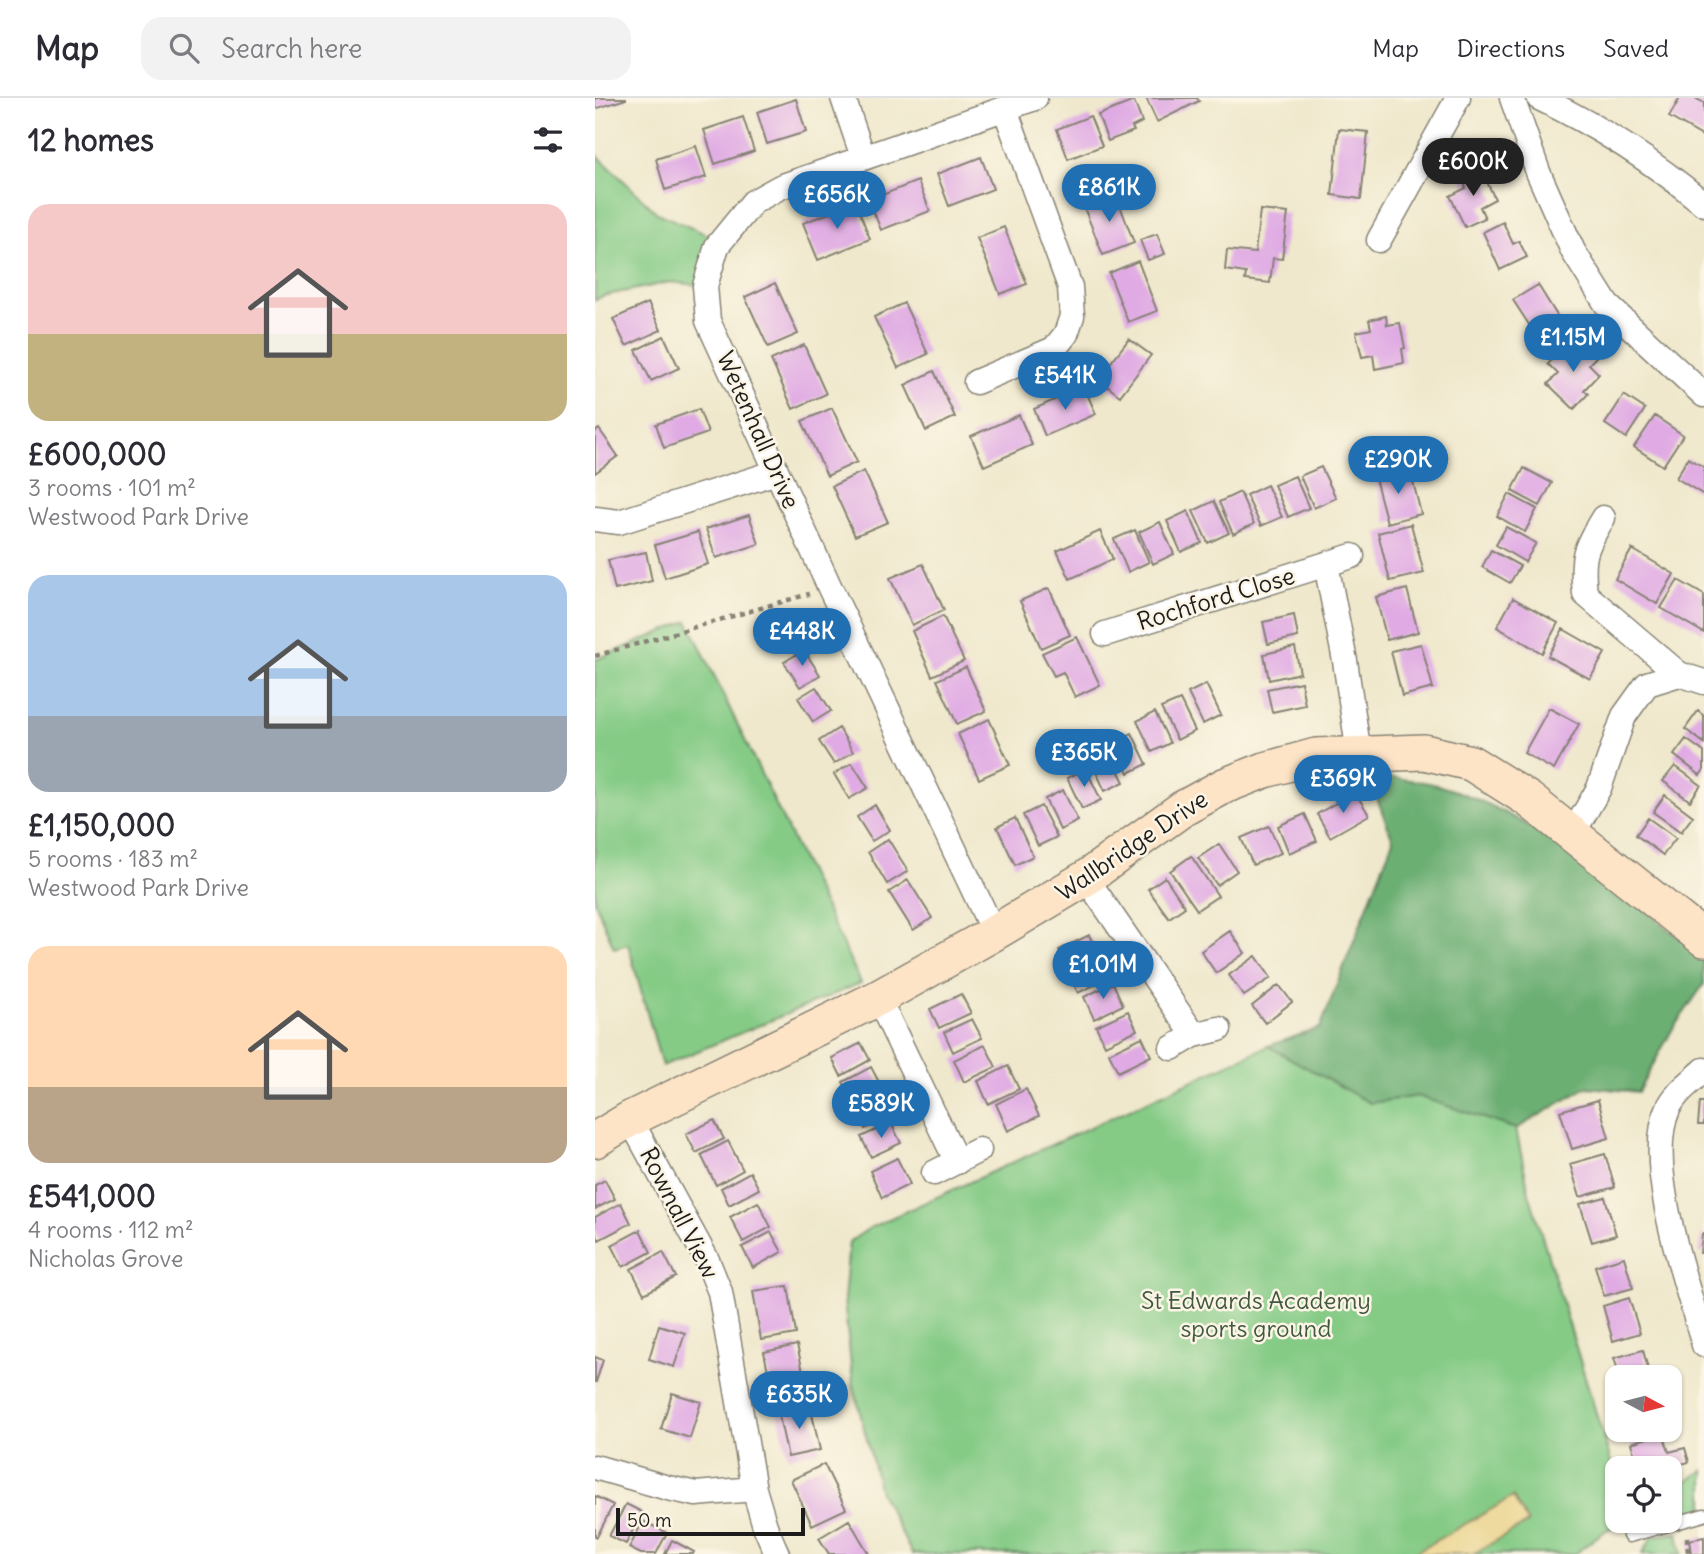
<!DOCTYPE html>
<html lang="en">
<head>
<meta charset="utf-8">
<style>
	body { margin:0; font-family:Delius,sans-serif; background:#f2f2f3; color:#2b2b33; height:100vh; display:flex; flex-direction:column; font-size:26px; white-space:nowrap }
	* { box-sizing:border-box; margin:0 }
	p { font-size:23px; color:#7c7c81 }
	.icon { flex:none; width:38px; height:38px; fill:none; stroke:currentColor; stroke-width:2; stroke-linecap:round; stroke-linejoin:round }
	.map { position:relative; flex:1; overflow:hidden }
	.drawer { display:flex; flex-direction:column; background:#fff; width:595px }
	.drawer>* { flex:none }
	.needle { width:46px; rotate:97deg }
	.fabs { position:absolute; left:1010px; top:1267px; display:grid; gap:14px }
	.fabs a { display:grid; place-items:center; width:77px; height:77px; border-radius:14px; background:#fff; box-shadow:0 2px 5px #0004; font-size:35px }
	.scale { position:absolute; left:21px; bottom:18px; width:189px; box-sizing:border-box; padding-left:7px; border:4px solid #1c1c1c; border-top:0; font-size:19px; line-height:24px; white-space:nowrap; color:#1c1c1c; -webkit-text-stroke:5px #fcf5e5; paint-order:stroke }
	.price { position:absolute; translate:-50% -60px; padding:0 16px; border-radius:24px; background:#1f6fb2; color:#fff; font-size:23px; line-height:46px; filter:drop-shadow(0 2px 4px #0008) }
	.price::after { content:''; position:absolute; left:50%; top:42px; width:21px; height:16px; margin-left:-10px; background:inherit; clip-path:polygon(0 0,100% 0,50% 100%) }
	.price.current { background:#222; color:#fff }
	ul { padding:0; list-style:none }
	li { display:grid; align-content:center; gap:14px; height:371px; padding:0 28px }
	li span { display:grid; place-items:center; height:217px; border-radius:21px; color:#555 }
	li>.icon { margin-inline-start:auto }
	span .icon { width:126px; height:126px; fill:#fffc; stroke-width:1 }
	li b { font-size:30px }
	h2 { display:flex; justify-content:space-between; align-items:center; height:84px; padding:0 28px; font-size:30px }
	header { display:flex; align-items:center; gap:42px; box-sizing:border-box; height:98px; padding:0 35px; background:#fff; border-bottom:2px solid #e1e1e2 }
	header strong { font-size:33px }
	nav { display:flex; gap:38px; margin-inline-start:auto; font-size:24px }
	.search { width:490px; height:63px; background:#f2f2f3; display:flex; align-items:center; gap:18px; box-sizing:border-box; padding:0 24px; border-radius:21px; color:#7c7c81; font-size:26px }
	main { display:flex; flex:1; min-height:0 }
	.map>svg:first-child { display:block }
	.green { fill:#85cb86; stroke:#507451; stroke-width:2 }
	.forest { fill:#6caf73; stroke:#446648; stroke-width:2 }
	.sand { fill:#eeda9e; stroke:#857b5d; stroke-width:2 }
	.building { fill:#e0abe4 }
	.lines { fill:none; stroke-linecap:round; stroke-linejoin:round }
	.lane-casing { stroke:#868274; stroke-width:15 }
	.street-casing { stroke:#868274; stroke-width:27 }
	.secondary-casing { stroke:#868274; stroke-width:38 }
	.path { stroke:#868274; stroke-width:4.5; stroke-dasharray:5 5; stroke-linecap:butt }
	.lane { stroke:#fff; stroke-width:12 }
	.street { stroke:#fff; stroke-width:24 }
	.secondary { stroke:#fee4c6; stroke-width:35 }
	.labels { text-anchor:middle; stroke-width:5; stroke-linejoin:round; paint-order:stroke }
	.street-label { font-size:24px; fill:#1c1c1c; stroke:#fcf5e5 }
	.park-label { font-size:24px; fill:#415941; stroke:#fcf5e5 }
</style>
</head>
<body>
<header>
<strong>Map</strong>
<div class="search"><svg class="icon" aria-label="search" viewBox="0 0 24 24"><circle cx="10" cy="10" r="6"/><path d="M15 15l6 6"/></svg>Search here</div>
<nav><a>Map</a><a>Directions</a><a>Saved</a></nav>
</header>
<main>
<section class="drawer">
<h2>12 homes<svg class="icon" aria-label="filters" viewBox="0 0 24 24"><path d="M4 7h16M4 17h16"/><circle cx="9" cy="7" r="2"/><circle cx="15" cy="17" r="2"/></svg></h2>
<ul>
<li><span style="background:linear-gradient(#f6c9c9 60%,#c2b280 0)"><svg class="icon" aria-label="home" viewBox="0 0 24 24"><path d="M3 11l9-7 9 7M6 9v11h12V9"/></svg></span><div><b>£600,000</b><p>3 rooms · 101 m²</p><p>Westwood Park Drive</p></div></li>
<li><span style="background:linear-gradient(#a9c7e8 65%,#9aa5b1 0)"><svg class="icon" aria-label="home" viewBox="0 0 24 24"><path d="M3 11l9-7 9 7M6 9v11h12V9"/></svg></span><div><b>£1,150,000</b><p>5 rooms · 183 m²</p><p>Westwood Park Drive</p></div></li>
<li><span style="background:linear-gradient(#ffd9b3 65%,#b9a48a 0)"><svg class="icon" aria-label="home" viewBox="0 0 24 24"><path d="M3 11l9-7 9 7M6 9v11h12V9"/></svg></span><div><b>£541,000</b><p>4 rooms · 112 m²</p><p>Nicholas Grove</p></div></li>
</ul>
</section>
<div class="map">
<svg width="1109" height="1456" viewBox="0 0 1109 1456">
	<rect width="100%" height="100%" fill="#fcf5e5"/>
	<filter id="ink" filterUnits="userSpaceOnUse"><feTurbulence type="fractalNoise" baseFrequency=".0143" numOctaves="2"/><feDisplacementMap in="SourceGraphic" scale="14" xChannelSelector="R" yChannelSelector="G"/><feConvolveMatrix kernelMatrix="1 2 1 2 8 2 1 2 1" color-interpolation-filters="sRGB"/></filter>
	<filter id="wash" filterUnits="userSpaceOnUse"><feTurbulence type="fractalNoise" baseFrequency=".00686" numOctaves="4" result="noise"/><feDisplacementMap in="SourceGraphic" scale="28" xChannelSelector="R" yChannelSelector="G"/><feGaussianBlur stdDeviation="1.57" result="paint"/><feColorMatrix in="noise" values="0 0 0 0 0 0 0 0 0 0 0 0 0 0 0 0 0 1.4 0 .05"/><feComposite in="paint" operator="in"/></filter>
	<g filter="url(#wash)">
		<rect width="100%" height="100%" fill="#efe8cc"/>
		<path class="green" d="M0 55 62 115 127 143 110 188 75 184 8 198 0 202Z
			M93 523 266 885 67 968 33 846 19 850 0 804V562Z
			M673 948 775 1005 823 998 921 1031 934 1095 1022 1384V1423H1038C1015 1425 998 1442 980 1456H317L285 1394 258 1286 249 1202 254 1144 276 1129Z
			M1109 1372V1412L1099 1417 1075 1419 1074 1394Z
			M1083 1435 1087 1456H1047L1058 1438Z"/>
		<path class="forest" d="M773 677C795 680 820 681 842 687 941 715 1027 796 1108 858L1109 886 1077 932 1043 994 992 989 921 1031 823 998 775 1005 673 948 725 930 798 742Z"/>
		<path class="sand" d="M918 1399 933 1425 877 1456H817Z"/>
		<g id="blocks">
			<path class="building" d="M0 0H31V1L0 11Z
				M551 0H602L604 3 562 24Z
				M1085 0H1100L1109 5V39L1074 19Z
				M201 1 211 34 172 46 162 14Z
				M539 3 547 24 537 29 539 33 513 43 503 17Z
				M495 18 507 48 473 61 462 31Z
				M148 19 159 53 120 66 109 32Z
				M744 31 773 34 766 101 737 97Z
				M101 48 111 79 70 92 61 61Z
				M386 59 398 91 354 108 342 76Z
				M886 71 900 101 885 109 890 120 870 129 855 98 871 90 867 80Z
				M323 83 335 113 286 132 274 102Z
				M520 94 539 145 508 157 488 107Z
				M261 105 275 141 223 162 208 125Z
				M665 112 693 115 687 161 678 160 675 185 650 182 651 175 630 172 632 152 660 155Z
				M908 124 918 146 924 143 932 159 905 172 888 134Z
				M409 129 432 186 405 196 382 140Z
				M562 136 570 156 553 162 545 142Z
				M543 163 562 213 533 224 514 175Z
				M180 185 203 236 173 249 150 199Z
				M943 187 966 224 942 239 918 202Z
				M53 205 66 232 31 248 18 221Z
				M309 205 333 256 303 270 279 219Z
				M791 218 792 227 805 225 810 250 807 251 809 265 780 271 778 257 767 259 761 234 776 231 774 222Z
				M69 238 84 270 56 283 41 252Z
				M534 241 556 257 525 298 503 281Z
				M973 246 981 253 988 246 1001 259 994 266 1004 276 989 292 993 296 979 311 953 286 963 276 953 266Z
				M209 247 231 296 198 311 176 262Z
				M339 273 360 319 331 333 310 287Z
				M489 289 501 316 450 338 439 311Z
				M1029 297 1050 311 1031 340 1010 326Z
				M237 310 262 364 232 378 207 323Z
				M104 311 113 335 69 350 61 326Z
				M424 317 437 347 389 368 376 338Z
				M1060 318 1088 337 1068 368 1039 349Z
				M4 331 23 358 0 375V334Z
				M1093 360 1109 369V397L1081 380Z
				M726 369 741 400 719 410 705 378Z
				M929 370 957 385 945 408 917 393Z
				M815 371 826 416 792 425 780 380Z
				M269 373 293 424 260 438 237 388Z
				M700 378 714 410 693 419 679 387Z
				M672 387 687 419 666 428 651 397Z
				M645 394 659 426 638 436 624 404Z
				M914 396 942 411 930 434 902 418Z
				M619 403 634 435 613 445 598 413Z
				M593 413 607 445 586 454 572 423Z
				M154 417 164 446 121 460 111 431Z
				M565 424 579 456 558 466 544 434Z
				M816 426 829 475 795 483 783 435Z
				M911 429 941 445 930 464 901 447Z
				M540 432 554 464 533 474 519 441Z
				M505 433 518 461 475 481 462 453Z
				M103 434 113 466 70 480 60 447Z
				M1037 451 1079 476 1062 506 1020 481Z
				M896 452 925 468 915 485 887 469Z
				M51 454 57 483 20 492 13 462Z
				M328 466 349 512 317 527 295 480Z
				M1083 482 1109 497V535L1066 510Z
				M454 490 475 537 446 550 425 503Z
				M812 491 823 534 792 542 781 499Z
				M918 500 963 525 947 555 902 529Z
				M185 513 201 537 179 550 164 526Z
				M699 517 703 539 673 546 668 524Z
				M348 518 369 563 337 578 317 533Z
				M968 531 1010 555 995 581 953 558Z
				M482 539 505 587 480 599 468 574 459 578 447 555Z
				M826 546 838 590 807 598 796 553Z
				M700 549 705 575 674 582 669 556Z
				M209 552 225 577 205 589 189 564Z
				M371 569 391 613 362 626 342 582Z
				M706 584 710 607 677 614 672 591Z
				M611 586 626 617 608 626 593 595Z
				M221 589 236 613 218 624 203 600Z
				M585 602 600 633 582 642 566 610Z
				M954 610 984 626 959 672 929 655Z
				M1103 613 1109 618V645L1090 631Z
				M560 614 575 645 557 654 542 623Z
				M394 621 415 667 384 681 363 636Z
				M244 630 258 654 239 666 224 643Z
				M537 635 552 666 534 675 519 644Z
				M1091 641 1109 654V672L1105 677 1079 657Z
				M513 652 529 684 510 693 495 661Z
				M257 665 273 690 254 701 239 676Z
				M1080 668 1106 687 1095 703 1068 683Z
				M491 671 506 702 487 711 472 680Z
				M468 692 483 723 465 732 450 701Z
				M760 694 774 717 735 739 722 716Z
				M1070 697 1098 718 1086 734 1058 714Z
				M280 707 295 732 277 743 262 719Z
				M446 708 462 739 443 748 428 717Z
				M710 716 722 743 694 755 683 728Z
				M420 720 438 758 420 767 402 729Z
				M1053 720 1081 740 1068 757 1041 737Z
				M674 728 686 755 658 767 646 740Z
				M293 741 313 773 292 786 273 754Z
				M624 746 642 773 622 787 603 760Z
				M596 758 623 798 602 812 575 773Z
				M570 779 590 809 574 820 553 791Z
				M313 782 337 820 318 832 294 794Z
				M635 833 650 855 621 875 606 853Z
				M494 837 504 857 473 871 464 852Z
				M661 858 676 880 649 898 634 877Z
				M507 861 516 879 483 895 474 877Z
				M518 885 528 907 499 921 489 899Z
				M684 887 697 904 670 925 657 908Z
				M366 896 376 915 344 930 335 911Z
				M533 913 542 932 510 947 501 928Z
				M377 921 387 940 358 954 349 934Z
				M547 939 556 958 523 974 514 955Z
				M266 945 275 962 246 978 237 960Z
				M390 947 401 969 369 984 359 962Z
				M413 968 424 991 393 1006 383 983Z
				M276 969 286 988 258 1003 248 984Z
				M431 991 444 1018 413 1033 401 1006Z
				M289 994 300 1016 270 1031 259 1008Z
				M1003 1002 1014 1040 977 1051 965 1013Z
				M1105 1004H1109V1027H1103Z
				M119 1022 129 1041 101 1055 91 1036Z
				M296 1025 306 1045 276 1059 266 1039Z
				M133 1043 148 1072 121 1087 106 1057Z
				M1010 1056 1020 1089 985 1099 975 1066Z
				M302 1060 315 1086 287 1100 275 1073Z
				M155 1074 164 1091 134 1107 126 1090Z
				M10 1082 20 1101 0 1111V1087Z
				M1010 1099 1021 1137 997 1144 985 1106Z
				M163 1104 176 1129 148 1144 135 1119Z
				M26 1105 36 1125 4 1142 0 1134V1119Z
				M45 1132 56 1154 28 1169 17 1147Z
				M176 1134 187 1154 158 1170 147 1149Z
				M1107 1136H1109V1155H1105Z
				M68 1154 81 1179 49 1196 36 1171Z
				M1029 1159 1038 1190 1009 1198 1000 1168Z
				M193 1188 201 1236 166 1242 158 1193Z
				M1034 1200 1045 1235 1018 1243 1008 1208Z
				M64 1227 90 1235 79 1269 54 1261Z
				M202 1247 213 1296 179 1303 169 1254Z
				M1048 1252 1055 1279H1025L1019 1260Z
				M0 1259 8 1262 1 1284H0Z
				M77 1295 106 1304 95 1340 66 1331Z
				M215 1307 225 1352 193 1359 183 1314Z
				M1068 1335 1074 1354 1090 1350 1094 1364 1078 1368 1079 1373 1074 1375V1370L1043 1369 1036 1345Z
				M229 1366 251 1411 217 1427 196 1382Z
				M0 1398 18 1407 2 1439 0 1438Z
				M31 1406 47 1414 31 1446 14 1438Z
				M254 1422 274 1456H234L224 1440Z
				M48 1423 72 1435 61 1456H46L34 1450Z
				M1109 1439V1456H1096L1094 1442Z
				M77 1442 99 1454 98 1456H70Z"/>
		</g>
	</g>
	<g filter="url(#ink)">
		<use href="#blocks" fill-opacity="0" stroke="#868274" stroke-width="2"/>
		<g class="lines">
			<g class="lane-casing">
				<path id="lane" d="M1034 1438 1109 1417"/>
			</g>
			<g class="street-casing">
				<path id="street" d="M248 0 268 59
					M917 0 943 74 978 153 1012 207 1109 297
					M944 0C1003 28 1059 64 1109 106
					M784 142 863 0
					M381 284 459 251 471 236 477 218 475 189 410 11
					M1008 420C989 451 986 459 990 496L1084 576 1109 584
					M0 421 24 424 182 374
					M731 466 750 563 764 656
					M510 536 757 458
					M977 737 1004 690 1029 618 1052 586 1084 576
					M491 780 599 937
					M399 835 235 490 113 223 110 188 122 148 158 104 185 89 440 0
					M283 900 362 1064
					M577 950 599 937 624 931
					M1109 972C1096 984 1080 995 1073 1011 1048 1067 1093 1189 1109 1247
					M35 1021 112 1162 125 1194 159 1391 170 1428 182 1456
					M339 1075 384 1052
					M0 1369 73 1390 101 1396 159 1391"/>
			</g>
			<g class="secondary-casing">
				<path id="secondary" d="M0 1042 35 1021 283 900 399 835 491 780 587 711 629 688 670 672 721 658 829 654 876 665 933 701 1109 841"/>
			</g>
			<path class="path" d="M0 558 214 496
				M1092 1439 1093 1456"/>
			<use href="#lane" class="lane"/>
			<use href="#street" class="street"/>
			<use href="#secondary" class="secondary"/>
		</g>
	</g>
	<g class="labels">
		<g class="street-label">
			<text transform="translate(163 332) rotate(66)" y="8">Wetenhall Drive</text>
			<text transform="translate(621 501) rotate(-17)" y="8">Rochford Close</text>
			<text transform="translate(537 748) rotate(-34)" y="8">Wallbridge Drive</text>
			<text transform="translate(84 1115) rotate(63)" y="8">Rownall View</text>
		</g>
		<g class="park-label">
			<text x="661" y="1211">St Edwards Academy<tspan x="661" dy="28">sports ground</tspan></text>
		</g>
	</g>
</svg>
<div class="fabs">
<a><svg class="needle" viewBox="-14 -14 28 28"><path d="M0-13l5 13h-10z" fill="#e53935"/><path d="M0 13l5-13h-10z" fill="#7c7c81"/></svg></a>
<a><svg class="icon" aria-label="locate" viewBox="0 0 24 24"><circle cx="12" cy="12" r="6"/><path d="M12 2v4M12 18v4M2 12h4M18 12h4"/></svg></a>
</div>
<div class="scale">50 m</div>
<b class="price current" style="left:878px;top:100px">£600K</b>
<b class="price" style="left:514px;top:126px">£861K</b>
<b class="price" style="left:242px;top:133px">£656K</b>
<b class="price" style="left:978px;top:276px">£1.15M</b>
<b class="price" style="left:470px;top:314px">£541K</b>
<b class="price" style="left:803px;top:398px">£290K</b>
<b class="price" style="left:207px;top:570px">£448K</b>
<b class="price" style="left:489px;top:691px">£365K</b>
<b class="price" style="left:748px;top:717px">£369K</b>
<b class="price" style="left:508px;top:903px">£1.01M</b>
<b class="price" style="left:286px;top:1042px">£589K</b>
<b class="price" style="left:204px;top:1333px">£635K</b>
</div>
</main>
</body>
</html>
